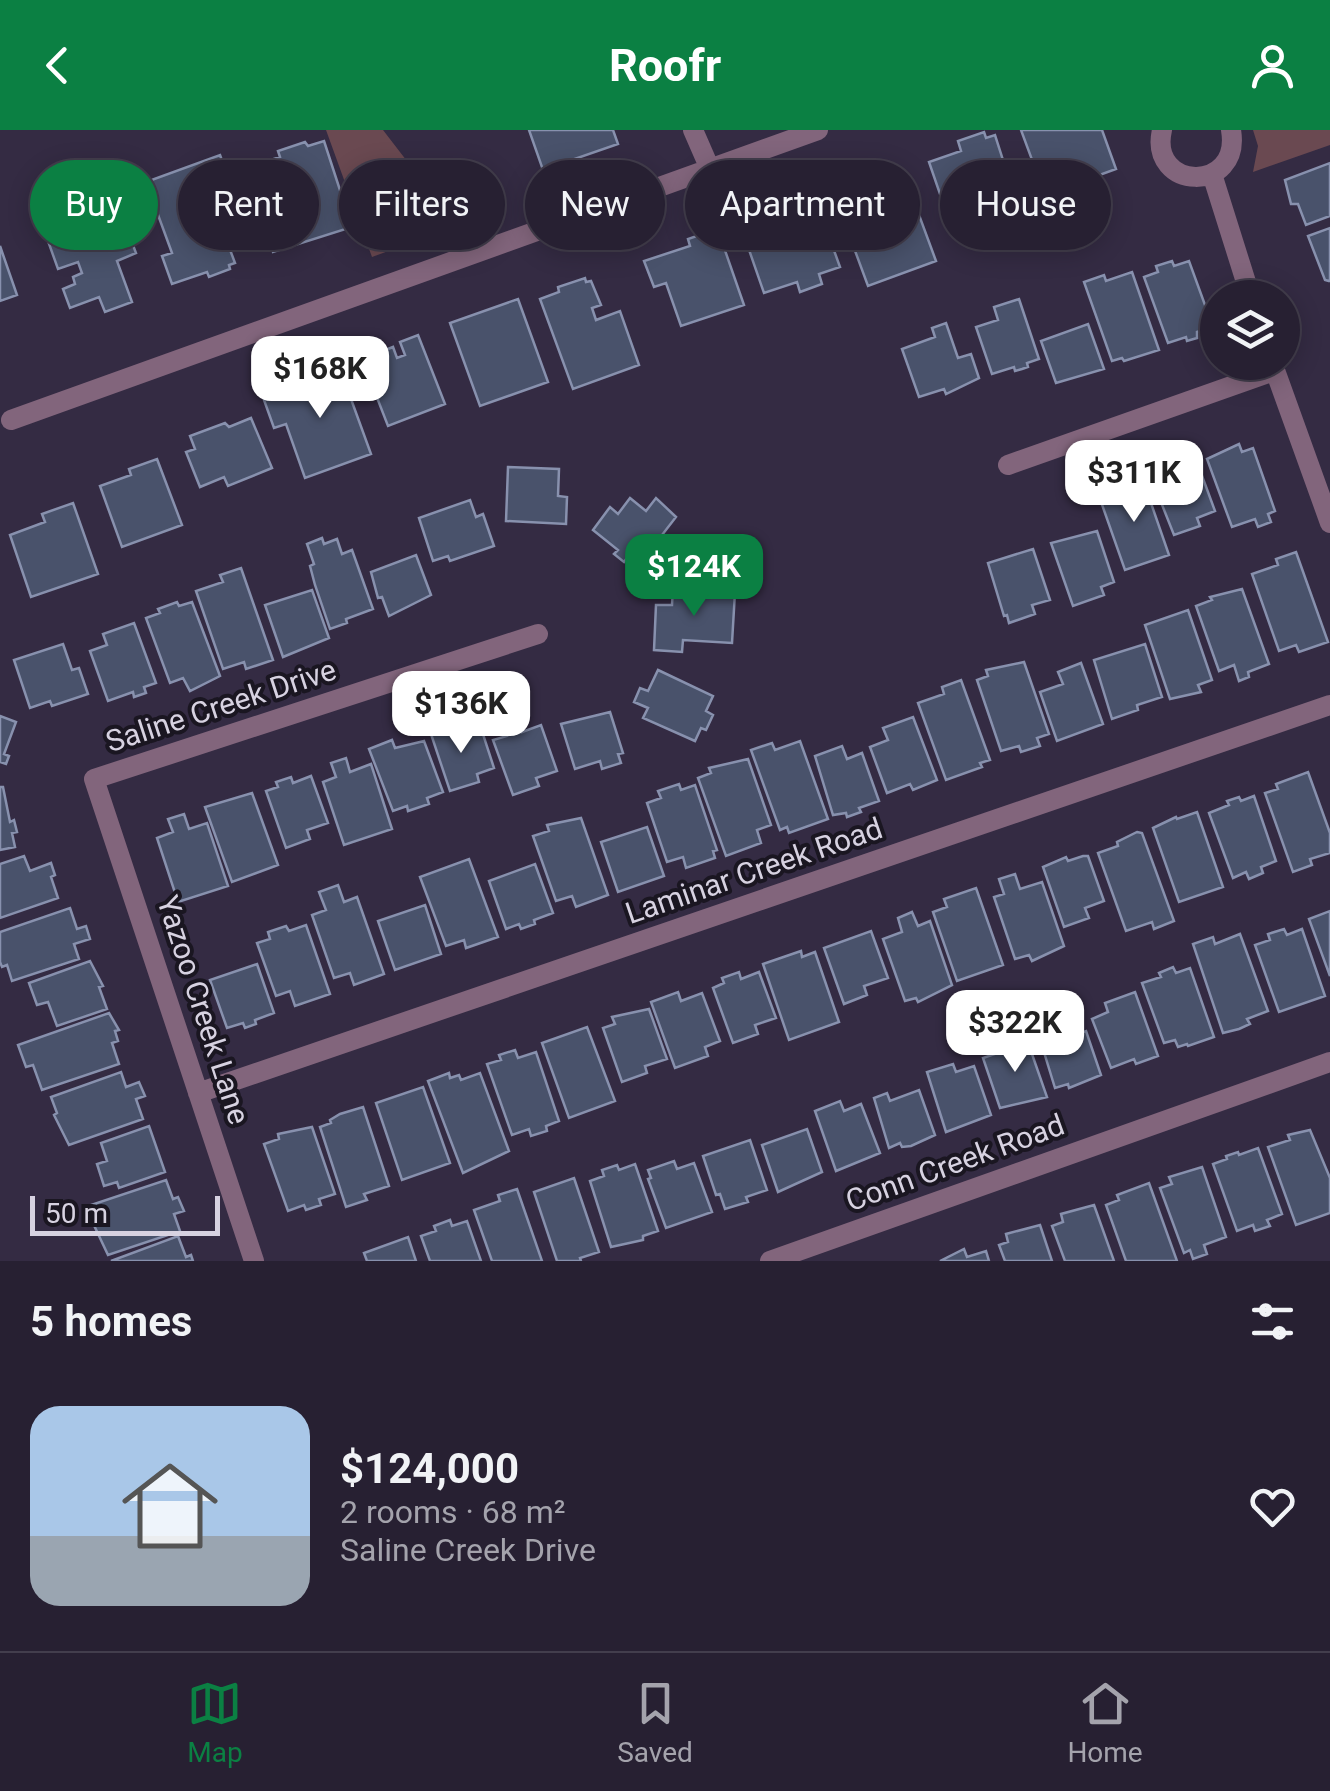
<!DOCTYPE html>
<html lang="en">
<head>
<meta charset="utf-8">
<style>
	body { margin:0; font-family:Roboto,sans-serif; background:#332d3e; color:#f1f3f6; height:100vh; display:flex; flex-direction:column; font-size:38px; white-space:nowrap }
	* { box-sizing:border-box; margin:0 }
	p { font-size:32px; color:#a4a3ac }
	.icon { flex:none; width:55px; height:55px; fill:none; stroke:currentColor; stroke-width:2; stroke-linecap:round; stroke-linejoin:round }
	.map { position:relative; height:1131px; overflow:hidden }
	.side { display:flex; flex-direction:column; background:#272032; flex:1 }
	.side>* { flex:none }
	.banner { position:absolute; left:30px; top:30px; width:1270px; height:90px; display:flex; gap:20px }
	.tools { position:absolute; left:1200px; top:150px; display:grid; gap:20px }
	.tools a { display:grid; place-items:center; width:100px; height:100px; border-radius:50%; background:#272032; box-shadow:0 5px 25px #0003,0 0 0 2px #433e4d; font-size:50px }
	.scale { position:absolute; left:30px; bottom:25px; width:190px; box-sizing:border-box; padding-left:10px; border:5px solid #d7d2e1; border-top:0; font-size:28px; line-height:35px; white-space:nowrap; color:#d7d2e1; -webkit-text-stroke:8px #1a1621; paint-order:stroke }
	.price { position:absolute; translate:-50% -85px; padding:0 22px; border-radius:20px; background:#fff; color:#222; font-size:32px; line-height:65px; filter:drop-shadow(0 2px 5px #0008) }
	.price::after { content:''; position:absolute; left:50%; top:60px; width:30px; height:22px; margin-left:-15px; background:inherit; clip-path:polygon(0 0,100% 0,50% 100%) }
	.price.active { background:#0b8043; color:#fff }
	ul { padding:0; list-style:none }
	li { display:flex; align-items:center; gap:30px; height:250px; padding:0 30px }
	li span { display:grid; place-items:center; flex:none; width:280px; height:200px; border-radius:30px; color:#555 }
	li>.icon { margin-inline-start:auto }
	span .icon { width:120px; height:120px; fill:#fffc; stroke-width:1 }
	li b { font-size:42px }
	h2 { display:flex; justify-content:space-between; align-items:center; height:120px; padding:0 30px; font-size:42px }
	.chip { padding:0 35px; border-radius:45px; background:#272032; box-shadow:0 5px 25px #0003,0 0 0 2px #433e4d; font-size:35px; line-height:90px }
	.chip.active { background:#0b8043; color:#fff }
	header { display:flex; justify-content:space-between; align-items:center; height:130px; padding:0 30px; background:#0b8043; color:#fff; font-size:45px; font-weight:700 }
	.menu { display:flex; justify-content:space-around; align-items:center; height:140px; border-top:2px solid #433e4d; background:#272032; font-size:28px; color:#a4a3ac }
	.menu a { display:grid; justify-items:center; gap:5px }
	.menu .active { color:#0b8043 }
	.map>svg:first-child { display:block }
	.green { fill:#6a4951 }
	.building { fill:#49526b; stroke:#8891ae; stroke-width:2.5 }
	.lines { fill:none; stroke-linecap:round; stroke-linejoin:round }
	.street { stroke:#82657c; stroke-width:20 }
	.labels { text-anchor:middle; stroke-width:8; stroke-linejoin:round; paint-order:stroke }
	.street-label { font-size:30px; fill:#d7d2e1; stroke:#1a1621 }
</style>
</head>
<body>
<header><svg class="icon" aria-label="back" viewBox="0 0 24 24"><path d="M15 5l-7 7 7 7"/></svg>Roofr<svg class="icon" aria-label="person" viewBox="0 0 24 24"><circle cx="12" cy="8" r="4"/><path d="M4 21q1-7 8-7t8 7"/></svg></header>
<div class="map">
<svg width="1330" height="1131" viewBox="0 0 1330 1131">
	<rect width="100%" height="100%" fill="#342b43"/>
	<path class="green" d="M326 0H383L457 96 372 127Z
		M1253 0H1330V15L1253 42 1258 16Z"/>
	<path class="building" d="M529 0H613L618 14 543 40Z
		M1021 0H1102L1116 39 1045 65Z
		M984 2 986 8 995 5 1003 30 999 32 1016 83 981 95 978 87 951 96 929 32 961 21 958 11Z
		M324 11 352 97 273 122 262 89 274 85 258 34 280 27 278 21 305 12 308 16Z
		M220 25 241 84 234 87 231 98 223 101 235 133 229 135 230 139 209 147 207 142 172 154 162 126 172 123 146 52Z
		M1330 33V86L1306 95 1298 74H1291L1285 50Z
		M879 38 881 46 886 44 894 67 886 70 891 83 915 74 936 131 868 156 833 61 863 50 861 45Z
		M814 65 840 137 819 144 822 154 800 162 797 152 764 163 747 114 759 110 755 100 779 92 781 99 789 96 785 83 798 78 796 71Z
		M115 68 136 123 117 131 132 172 105 182 99 167 70 178 63 159 75 154 73 147 82 143 78 132 58 139 42 94Z
		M1330 98V150L1329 151 1325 150 1308 106Z
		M708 102 710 109 720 106 744 175 681 196 666 153 654 157 644 131 690 116 688 109Z
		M0 116 17 165 0 171Z
		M1172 131 1174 136 1189 131 1213 197 1197 202V208L1187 211 1186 207 1168 213 1144 147 1158 142 1156 136Z
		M1132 142 1159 220 1124 231 1122 228 1112 231 1084 152 1104 145 1106 151Z
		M585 148 586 152 591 151 601 175 592 178 596 190 620 181 639 235 573 259 540 169 559 162 558 157Z
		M518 169 548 252 480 276 450 193Z
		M1019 169 1039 229 1027 233 1028 237 1022 239 1015 241 1014 237 992 244 976 197 998 190 994 177Z
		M946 193 958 228 971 224 979 248 946 264 944 259 919 267 902 219 935 207 932 198Z
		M1088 194 1104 239 1056 253 1041 211Z
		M418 205 445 274 388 296 362 229 393 217 397 228 405 225 400 212Z
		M339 236 371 324 305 348 286 294 274 298 264 270 274 266 272 260Z
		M251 288 272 338 228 356 224 347 200 357 186 322 195 319 190 306 225 293 229 297Z
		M1239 314 1242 322 1253 318 1275 381 1268 384 1271 392 1258 397 1255 389 1232 397 1207 329Z
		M157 329 182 395 122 417 100 356 131 345 129 339Z
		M1198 335 1215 381 1197 388 1200 396 1174 405 1153 352 1165 347 1163 342 1171 340 1176 338 1178 342Z
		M508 337 559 339 558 366 567 367 566 394 506 391Z
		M1143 350 1169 425 1125 440 1099 366Z
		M630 368 646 381 656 368 676 387 638 436 627 428 624 432 614 424 618 420 593 400 610 377 618 384Z
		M470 370 476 387 483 384 494 416 450 431 448 426 433 431 419 388Z
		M73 373 98 444 31 467 10 405 45 392 42 384Z
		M1097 401 1114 452 1101 457 1104 465 1073 476 1051 413Z
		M322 408 324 414 337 409 342 424 352 420 373 479 346 489 347 493 330 499 315 455 310 436 314 434 307 414Z
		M1033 419 1050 470 1032 475 1035 484 1009 493 1007 485 1004 486 988 433Z
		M1296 422 1328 512 1299 522 1296 515 1279 521 1252 444 1278 435 1276 429Z
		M416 425 431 465 389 486 382 467 378 468 371 442Z
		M241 438 273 530 246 539 244 532 223 539 196 461 223 452 220 445Z
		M673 458 735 462 732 513 683 510 682 522 654 520 656 475H672Z
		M1242 459 1269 534 1248 542 1249 547 1239 551 1234 535 1219 541 1196 476 1212 470 1210 467Z
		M312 460 329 508 283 527 265 475Z
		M177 472 179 476 192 472 220 546 190 561 183 548 170 553 146 488 160 483 158 479Z
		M1188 480 1212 550 1198 555 1201 562 1170 569 1145 495Z
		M134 493 156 553 144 557 146 563 134 567 133 562 108 571 90 521 107 515 103 504Z
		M63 514 72 540 79 538 88 564 52 576 50 571 30 578 14 530Z
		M1145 514 1162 567 1137 575 1138 580 1112 589 1094 530Z
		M1024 532 1049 604 1037 608 1040 616 1021 622 1019 616 1001 621 977 550 988 546 986 540Z
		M1081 533 1103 594 1057 611 1040 562 1063 554 1058 542Z
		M658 540 713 566 706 581 713 585 706 600 701 598 695 611 643 588 648 578 634 572 640 558 648 561Z
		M961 550 990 630 980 633 982 637 946 650 918 573 944 564 942 557Z
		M610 582 623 623 618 624 621 633 602 639 600 631 575 639 561 594Z
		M0 586 16 592 4 624 9 626 6 634 0 632Z
		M913 587 937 650 913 660 910 654 887 663 870 617 888 610 883 598Z
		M447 592 452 608 481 598 494 638 477 644 479 652 450 661 429 598Z
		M520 595 522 602 541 595 557 641 536 648 539 656 513 665 493 610 507 606 505 600Z
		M392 610 395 618 424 611 443 662 427 668 429 674 408 681 407 676 393 681 369 619Z
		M800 611 828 689 789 703 787 697 780 700 751 620 772 613 775 620Z
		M842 616 847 629 862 623 879 671 859 678 861 682 847 687 846 683 833 685 815 626Z
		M346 628 350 642 371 634 392 699 344 715 323 652 336 647 331 633Z
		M748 629 771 695 757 700 761 713 726 726 698 648 711 643 709 638Z
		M1308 642 1330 703V723L1310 729 1312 735 1293 742 1265 663 1278 659 1276 654Z
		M311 646 328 693 307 700 310 709 286 718 266 661 278 657 276 652 291 647 293 653Z
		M679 654 681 660 695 655 717 720 713 721 715 728 686 738 683 727 667 732 647 673 661 668 658 661Z
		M0 657H3L10 692 14 690 17 702 12 703 15 717 0 720Z
		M252 663 278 735 232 752 205 677Z
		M1254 666 1276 731 1261 737 1263 743 1249 749 1246 742 1233 748 1209 683 1229 675 1227 671 1239 667 1241 671Z
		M1197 682 1223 757 1179 772 1153 698 1176 687 1177 689Z
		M184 684 189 699 207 693 228 756 178 772 157 708 173 702 168 689Z
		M581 688 608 765 576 777 572 766 556 771 533 706 549 701 547 695Z
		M647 697 664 746 618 762 601 712Z
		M1137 702 1142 703 1174 791 1154 799 1152 792 1126 801 1098 723 1118 716 1117 712Z
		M24 726 30 741 51 733 55 745 51 747 58 768 0 788V734Z
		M1083 726H1088L1104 771 1085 778 1089 788 1064 797 1043 737 1066 727 1068 731Z
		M469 729 498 807 466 818 464 810 446 816 420 747Z
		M535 734 553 783 534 790 535 794 521 799 519 794 506 799 489 751Z
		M1015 744 1020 759 1042 752 1064 816 1032 831 1029 825 1015 829 994 767 1004 764 999 749Z
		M338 755 344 772 357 767 384 844 354 855 350 843 334 848 312 785 326 780 319 762Z
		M976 758 1003 835 957 851 933 782 947 777 944 769Z
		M425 775 441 824 395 840 378 791Z
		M70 778 77 799 86 796 90 809 74 814 79 829 12 851 7 835 2 837 0 832V802Z
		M1330 781V846L1309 789Z
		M912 782 918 796 930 791 952 855 918 872 916 868 905 871 883 809 902 802 898 788Z
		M306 795 330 864 295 876 290 861 276 866 257 813 270 809 268 802 286 796 289 801Z
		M1284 799 1287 805 1302 799 1325 866 1279 882 1255 815 1270 810 1268 804Z
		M871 801 888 848 864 856 867 865 844 874 824 818Z
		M1240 804 1268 881 1247 889 1250 894 1239 899 1223 903 1193 814 1213 807 1215 814Z
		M801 821 802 827 815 822 839 892 789 910 763 834Z
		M90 831 103 856 99 857 107 879 57 896 48 872 37 875 29 853Z
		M257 834 274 883 255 890 256 894 245 898 243 893 227 898 210 850Z
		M1173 837 1176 843 1190 838 1214 907 1188 916 1187 914 1178 917 1175 910 1164 913 1142 853 1161 847 1159 843Z
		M739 842 741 849 759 842 776 888 755 895 758 904 733 913 713 858 724 853 722 848Z
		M678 862 681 871 702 863 720 911 705 917 708 926 675 938 651 872Z
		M1135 862 1158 926 1136 934 1134 929 1111 938 1092 889 1108 882 1105 873Z
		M649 879 667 929 645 936 647 943 622 952 603 898 615 894 612 887Z
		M109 883 119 900 115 901 118 911 112 913 119 934 42 960 33 935 26 937 18 915Z
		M587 897 615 971 569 988 542 913Z
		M1086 901 1101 945 1069 958 1068 954 1055 958 1040 909 1053 905 1056 912Z
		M1025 904 1047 967 1000 978 983 928 1015 917 1012 909Z
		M515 920 518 928 536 922 559 991 546 996 547 1001 531 1006 529 999 512 1005 487 934 501 930 499 925Z
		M953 934 956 942 974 936 991 985 946 1002 927 942Z
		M121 942 126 957 139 952 145 966 136 969 143 989 69 1015 54 985 57 983 51 967Z
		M449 943 450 948 459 945 461 950 480 943 509 1021 463 1043 428 951Z
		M423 957 450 1033 402 1050 376 973Z
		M919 960 935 1005 911 1016 902 1017 900 1013 889 1018 874 968 887 963 890 971Z
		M840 971 844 981 861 974 880 1023 836 1041 815 981Z
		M363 977 389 1056 364 1064 367 1070 346 1077 320 997 331 993 330 990 340 984Z
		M149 996 165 1042 119 1058 117 1052 104 1056 97 1034 107 1031 101 1013Z
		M312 997 335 1064 319 1069 321 1075 306 1080 304 1075 288 1081 264 1014 279 1009 278 1004Z
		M807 999 822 1042 778 1062 762 1015Z
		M1310 1000 1330 1048V1083L1296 1095 1268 1017 1290 1010 1288 1005Z
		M750 1010 767 1060 746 1067 748 1072 725 1079 720 1064 716 1065 703 1026Z
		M1258 1018 1282 1084 1267 1090 1270 1096 1255 1101 1253 1095 1237 1101 1213 1034 1227 1029 1226 1026 1238 1022 1239 1025Z
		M674 1031 677 1039 694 1033 712 1082 666 1098 648 1049 651 1048 648 1040Z
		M635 1034 658 1101 643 1106V1110L611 1117 590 1051 604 1046 602 1040 617 1035 619 1040Z
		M1202 1037 1226 1107 1204 1115 1207 1124 1193 1129 1190 1120 1184 1123 1160 1058 1172 1054 1169 1047Z
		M574 1048 599 1122 580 1128 581 1131H557L534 1062Z
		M166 1050 173 1069 178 1067 184 1081 174 1084 180 1101 108 1125 92 1091 96 1089 91 1075Z
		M1149 1053 1177 1131H1126L1106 1075 1119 1070 1117 1065Z
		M517 1059 542 1131H492L474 1080 500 1071 498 1065Z
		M1094 1075 1114 1131H1065L1052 1096 1063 1092 1061 1084Z
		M450 1090 452 1096 467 1091 481 1131H430L421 1106 436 1101 434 1096Z
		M1040 1095 1052 1131H1005L999 1115 1008 1112 1006 1104Z
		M178 1106 186 1127 191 1125 193 1131H111Z
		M408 1107 416 1131H367L364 1123Z
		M964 1119 967 1127 986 1121 989 1131H940Z"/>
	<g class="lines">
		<path class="street" d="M693 0 710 39
			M1162 0C1148 61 1242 64 1231 0
			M1212 44 1251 168
			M1272 232 1330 393
			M11 290 818 0
			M1008 335 1274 241
			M198 963 1330 575
			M254 1131 94 649 538 504
			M770 1131 1330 932"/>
	</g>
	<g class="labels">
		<g class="street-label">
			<text transform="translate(221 576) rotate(-18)" y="10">Saline Creek Drive</text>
			<text transform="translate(754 741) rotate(-19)" y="10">Laminar Creek Road</text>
			<text transform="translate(203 880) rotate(72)" y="10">Yazoo Creek Lane</text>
			<text transform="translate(955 1033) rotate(-20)" y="10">Conn Creek Road</text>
		</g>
	</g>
</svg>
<div class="tools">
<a><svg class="icon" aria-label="layers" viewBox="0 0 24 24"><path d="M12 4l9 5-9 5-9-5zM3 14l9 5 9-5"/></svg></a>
</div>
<div class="scale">50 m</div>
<b class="price" style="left:320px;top:291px">$168K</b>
<b class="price" style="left:1134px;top:395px">$311K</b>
<b class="price active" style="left:694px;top:489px">$124K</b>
<b class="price" style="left:461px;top:626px">$136K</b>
<b class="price" style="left:1015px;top:945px">$322K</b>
<div class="banner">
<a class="chip active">Buy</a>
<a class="chip">Rent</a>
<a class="chip">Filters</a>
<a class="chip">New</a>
<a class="chip">Apartment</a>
<a class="chip">House</a>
</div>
</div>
<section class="side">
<h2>5 homes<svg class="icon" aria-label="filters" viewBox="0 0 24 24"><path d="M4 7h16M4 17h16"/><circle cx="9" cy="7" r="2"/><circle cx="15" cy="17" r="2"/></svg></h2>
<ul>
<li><span style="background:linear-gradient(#a9c7e8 65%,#9aa5b1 0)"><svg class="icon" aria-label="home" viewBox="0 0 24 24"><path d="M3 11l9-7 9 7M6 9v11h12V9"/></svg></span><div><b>$124,000</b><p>2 rooms · 68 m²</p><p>Saline Creek Drive</p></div><svg class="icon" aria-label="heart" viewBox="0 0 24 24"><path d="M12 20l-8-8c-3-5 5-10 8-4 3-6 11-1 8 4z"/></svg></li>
</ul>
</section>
<nav class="menu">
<a class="active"><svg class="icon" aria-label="map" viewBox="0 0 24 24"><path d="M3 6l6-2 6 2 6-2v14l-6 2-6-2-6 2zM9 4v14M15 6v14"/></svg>Map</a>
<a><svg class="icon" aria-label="saved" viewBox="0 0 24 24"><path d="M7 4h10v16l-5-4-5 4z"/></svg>Saved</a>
<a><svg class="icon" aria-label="home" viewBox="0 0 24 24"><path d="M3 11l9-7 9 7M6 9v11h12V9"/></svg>Home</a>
</nav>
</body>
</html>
